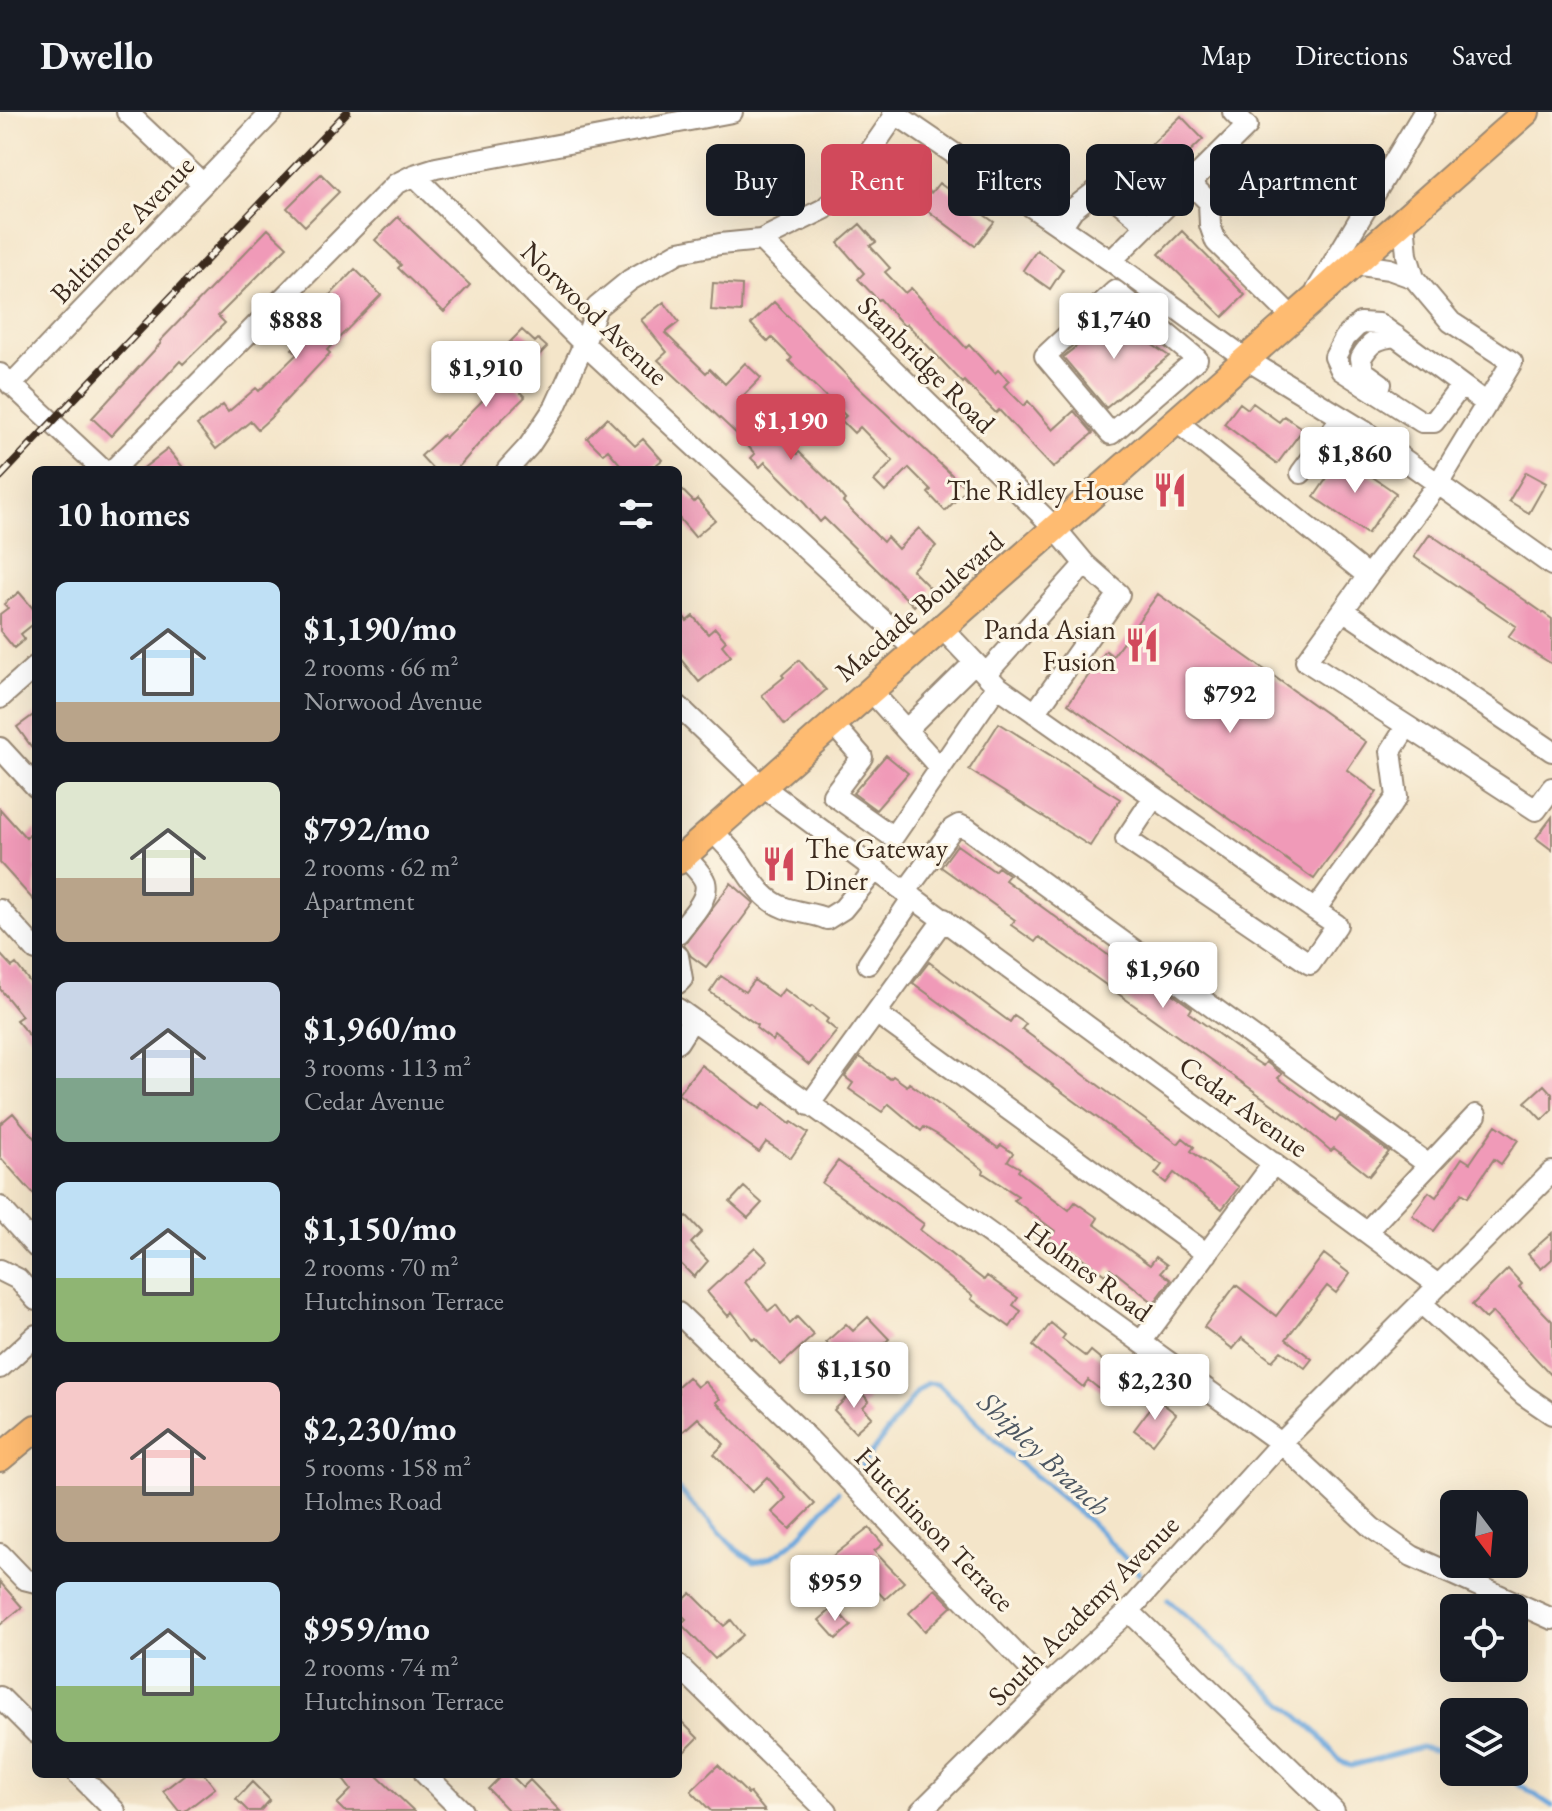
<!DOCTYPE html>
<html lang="en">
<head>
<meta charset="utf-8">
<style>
	body { margin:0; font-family:"EB Garamond",serif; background:#242831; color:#f1f3f6; height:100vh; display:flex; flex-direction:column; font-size:30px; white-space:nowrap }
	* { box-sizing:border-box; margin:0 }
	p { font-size:26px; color:#9ea1a6 }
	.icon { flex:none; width:44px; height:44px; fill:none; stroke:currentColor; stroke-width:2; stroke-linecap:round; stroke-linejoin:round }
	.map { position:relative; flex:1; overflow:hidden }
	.details { position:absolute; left:32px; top:354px; width:650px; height:1312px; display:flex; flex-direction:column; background:#171b24; border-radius:12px; box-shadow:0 8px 32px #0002 }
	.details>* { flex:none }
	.guide { position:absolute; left:706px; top:32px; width:726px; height:72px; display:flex; gap:16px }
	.needle { width:52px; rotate:164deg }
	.tools { position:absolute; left:1440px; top:1378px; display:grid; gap:16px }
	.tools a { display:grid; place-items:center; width:88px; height:88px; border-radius:12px; background:#171b24; box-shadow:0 8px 32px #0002; font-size:40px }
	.price { position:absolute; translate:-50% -68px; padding:0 18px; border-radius:8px; background:#fff; color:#222; font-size:26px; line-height:52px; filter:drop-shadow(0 2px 4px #0008) }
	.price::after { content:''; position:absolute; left:50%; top:48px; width:24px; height:18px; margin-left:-12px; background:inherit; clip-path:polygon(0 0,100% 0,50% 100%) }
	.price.on { background:#d1495b; color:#fff }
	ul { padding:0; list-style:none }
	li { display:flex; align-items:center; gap:24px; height:200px; padding:0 24px }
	li span { display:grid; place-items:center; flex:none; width:224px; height:160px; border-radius:12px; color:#555 }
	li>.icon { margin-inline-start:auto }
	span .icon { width:96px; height:96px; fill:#fffc; stroke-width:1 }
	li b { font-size:34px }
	h2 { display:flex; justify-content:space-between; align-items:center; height:96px; padding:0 24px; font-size:34px }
	.pill { padding:0 28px; border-radius:12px; background:#171b24; box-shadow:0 8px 32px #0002; font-size:28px; line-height:72px }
	.pill.on { background:#d1495b; color:#fff }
	header { display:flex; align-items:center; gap:48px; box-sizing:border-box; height:112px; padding:0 40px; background:#171b24; border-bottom:2px solid #363941 }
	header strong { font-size:38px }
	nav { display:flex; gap:44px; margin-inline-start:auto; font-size:28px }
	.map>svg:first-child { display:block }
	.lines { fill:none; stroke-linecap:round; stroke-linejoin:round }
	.stream { stroke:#6ca7dd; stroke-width:5 }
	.building { fill:#f09ab8 }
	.minor-casing { stroke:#988874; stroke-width:24 }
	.major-casing { stroke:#988874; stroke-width:30 }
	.minor { stroke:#fff; stroke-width:20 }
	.major { stroke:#febb71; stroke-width:26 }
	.rail-casing { stroke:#3b2a1e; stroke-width:8 }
	.rail { stroke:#fcf5e5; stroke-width:5; stroke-dasharray:15; stroke-linecap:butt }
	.labels { text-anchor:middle; stroke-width:6; stroke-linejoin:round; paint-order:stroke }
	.street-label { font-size:28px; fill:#3b2a1e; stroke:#fcf5e5 }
	.poi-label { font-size:28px; fill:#3b2a1e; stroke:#fcf5e5; text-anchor:end }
	.water-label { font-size:30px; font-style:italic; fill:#4c5661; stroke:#fcf5e5 }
</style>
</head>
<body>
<header>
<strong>Dwello</strong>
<nav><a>Map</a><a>Directions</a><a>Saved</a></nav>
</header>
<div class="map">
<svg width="1552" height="1699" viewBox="0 0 1552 1699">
	<rect width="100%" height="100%" fill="#fcf5e5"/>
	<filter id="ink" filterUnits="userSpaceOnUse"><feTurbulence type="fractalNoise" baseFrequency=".0125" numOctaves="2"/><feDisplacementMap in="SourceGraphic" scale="16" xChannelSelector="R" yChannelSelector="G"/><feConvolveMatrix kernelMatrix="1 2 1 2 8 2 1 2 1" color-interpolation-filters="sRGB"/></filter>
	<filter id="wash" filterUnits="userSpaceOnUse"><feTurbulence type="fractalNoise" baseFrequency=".006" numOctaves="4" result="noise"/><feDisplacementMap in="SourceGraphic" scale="32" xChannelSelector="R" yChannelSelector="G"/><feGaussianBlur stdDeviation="1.8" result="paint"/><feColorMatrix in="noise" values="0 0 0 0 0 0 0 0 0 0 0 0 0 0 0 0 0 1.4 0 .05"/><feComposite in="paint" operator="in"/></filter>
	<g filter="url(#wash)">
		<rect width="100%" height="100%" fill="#f4e5c9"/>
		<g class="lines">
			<path class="stream" d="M859 1357 917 1280 928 1271 938 1272 1008 1341 1097 1416 1139 1461
				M678 1377 737 1438 754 1450C789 1446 815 1405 838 1380
				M1168 1488 1317 1621 1340 1649 1351 1654 1421 1635 1454 1643
				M1501 1660 1552 1694"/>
		</g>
		<g id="blocks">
			<path class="building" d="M1181 4 1203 27 1146 82 1124 59Z
				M898 58 931 81 939 71 994 110 975 134 912 87 909 86 902 96 882 82Z
				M321 62 339 80 305 114 287 96Z
				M398 105 470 173 444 200 398 156 401 153 375 128Z
				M860 112 876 130 870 134 890 156 885 160 905 181 911 176 966 236 969 233 995 261 998 258 1009 269 1004 274 1024 294 1028 289 1053 318 1074 299 1093 321 1053 356 999 298 996 301 964 269 963 271 907 212 904 214 880 187 878 188 858 167 864 161 838 131Z
				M268 117 287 135 218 204 225 211 183 252 180 249 111 324 92 306 161 231 160 229Z
				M1182 119 1245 183 1223 205 1159 142Z
				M1037 138 1063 157 1050 177 1023 158Z
				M355 157 381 183 327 238 330 241 276 299 277 300 258 317 251 309 216 337 197 313 223 293 228 300 256 276 259 279 297 242 292 237 318 209 312 202Z
				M713 171 742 173 741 200 711 198Z
				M664 190 679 210 665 221 706 261 710 257 725 272 745 251 761 266 742 285 797 342 799 340 832 372 845 388 843 390 883 430 887 425 898 437 919 416 936 434 912 458 931 477 914 494 824 406 820 410 805 392 806 391 765 350 760 355 751 346 755 342 741 326 658 248 667 240 641 208Z
				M774 190 859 276 967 377 945 399 928 381 931 378 909 356 885 380 874 369 893 349 860 315 854 321 841 308 846 304 789 249 792 246 772 226 768 230 751 212Z
				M1112 206 1169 244 1106 296 1063 245Z
				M522 218 535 230 538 227 547 235 511 271 525 285 490 319 456 358H434L421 344 443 323 445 326 487 284 483 280 512 252 510 250 514 246 504 236Z
				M1240 291 1248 297 1253 291 1279 310 1284 304 1303 317 1277 352 1224 312Z
				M607 306 635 334 643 327 662 348 650 358H625L608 338 603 342 587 326Z
				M168 337 185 358H141Z
				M1342 344 1396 381 1367 422 1314 385Z
				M1526 360 1546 371 1529 401 1509 389Z
				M678 374 694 390 697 387 715 408 695 425 678 405Z
				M1430 422 1552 507V552L1508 525 1516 514 1414 445Z
				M19 480 36 500V510L21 522 25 527 14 536 0 519V502L8 496 4 492Z
				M1158 482 1366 630 1347 658 1377 680 1314 767 1068 592 1106 539 1113 544Z
				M678 498 687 509 693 504 708 522 715 516 726 529 722 533 731 544 699 570 678 544Z
				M799 548 826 578 785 613 762 583 784 565 782 563Z
				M36 601V641L17 615Z
				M999 611 1120 687 1090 734 969 658Z
				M886 643 908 661 876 698 853 681Z
				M0 697 26 726 36 717V791L0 751Z
				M1552 705V738L1536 726Z
				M957 733 994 759 998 755 1009 763 1005 768 1097 835 1153 876 1157 871 1192 896 1189 901 1251 946 1263 954 1266 950 1282 962 1278 966 1336 1009 1340 1004 1389 1040 1369 1064 1334 1036 1331 1039 1297 1010 1039 825 1035 830 1011 813 1015 808 941 755Z
				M731 771 754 791 706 855 691 844 684 833Z
				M0 842 12 855 16 852 36 878V932L16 908 22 904 0 877Z
				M929 850 1010 910 1014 904 1026 912 1022 917 1178 1032 1183 1026 1194 1035 1191 1039 1239 1075 1222 1097 1174 1061 1166 1071 1155 1062 1162 1053 913 871Z
				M721 864 745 880 754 868 778 885 784 877 810 896 812 894 828 907 826 910 837 919 809 953 775 925 773 929 756 916 757 913 710 880Z
				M860 945 890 967 893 964 907 974 909 971 998 1036 1001 1033 1013 1041 1008 1049 1020 1056 1018 1059 1069 1098 1075 1090 1098 1106 1094 1112 1150 1153 1156 1145 1167 1153 1161 1160 1171 1168 1154 1191 1110 1156 1105 1163 1074 1140 1072 1143 1049 1127 1055 1119 1014 1088 1018 1084 983 1061 984 1058 938 1023 924 1015 921 1019 889 992 882 1000 849 977 853 971 845 965Z
				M701 953 760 997 764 991 790 1012 792 1010 808 1021 791 1046 766 1030 759 1040 678 982Z
				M1544 973 1552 982V998L1542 1008 1525 990Z
				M13 1001 36 1028V1085L0 1045V1012Z
				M1496 1013 1518 1028 1501 1052 1494 1047 1468 1085 1462 1081 1434 1119 1412 1103 1429 1080 1436 1085 1462 1046 1470 1051Z
				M838 1049 924 1112 920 1118 984 1168 987 1164 1018 1186 1013 1193 1021 1199 1010 1215 971 1187 973 1184 890 1120 822 1071Z
				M744 1075 762 1091 748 1106 730 1090Z
				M687 1104 702 1120 691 1131 708 1149 694 1165 678 1149V1112Z
				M1552 1121V1147L1541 1157 1528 1142Z
				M755 1135 768 1148 745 1170 768 1199 776 1193 790 1212 797 1205 814 1223 781 1253 755 1226 753 1228 732 1200 728 1204 707 1180Z
				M1324 1142 1350 1162 1336 1181 1327 1174 1286 1227 1312 1247 1305 1256 1281 1239 1272 1249 1242 1226 1233 1237 1204 1215 1236 1173 1276 1204Z
				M1508 1157 1522 1172 1519 1175 1552 1209V1264L1493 1200 1486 1207 1472 1193Z
				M868 1205 889 1227 854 1260 826 1230 846 1212 853 1219Z
				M1051 1211 1065 1223 1062 1227 1086 1245 1091 1239 1118 1261 1103 1280 1088 1268 1083 1275 1033 1234Z
				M688 1265 697 1275 704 1269 720 1287 716 1290 815 1392 790 1417 772 1400 786 1386 767 1365 752 1380 714 1342 724 1332 698 1306 678 1324V1274Z
				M857 1276 869 1289 863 1295 872 1305 855 1320 834 1298Z
				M1157 1287 1176 1302 1153 1332 1134 1318Z
				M869 1416 883 1432 874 1439 904 1470 885 1487 855 1455 843 1465 838 1459 829 1466 820 1454Z
				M0 1470 22 1495 0 1513Z
				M935 1477 952 1494 925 1519 909 1501Z
				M691 1481 724 1514 731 1508 743 1523 715 1547 681 1512 686 1507 678 1499V1493Z
				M834 1495 851 1514 836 1527 819 1508Z
				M678 1606 698 1626 678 1646Z
				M718 1653 748 1682 750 1681 765 1699H711L691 1679Z
				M185 1662H204L215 1676 185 1699H179L163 1679Z
				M339 1662H375L414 1699H344L337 1692 351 1678Z
				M503 1662H510L523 1675 530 1668 560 1699H509L488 1677Z
				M252 1670 270 1688 260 1699H248L236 1687Z"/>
		</g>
	</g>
	<g filter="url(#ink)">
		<use href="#blocks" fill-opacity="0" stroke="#988874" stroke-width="2"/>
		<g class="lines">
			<g class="minor-casing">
				<path id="minor" d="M127 0 203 72
					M893 0 1111 149 1246 247 1364 319 1552 453
					M414 63 584 232 916 539
					M1190 71 1209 90 1210 113 1216 130 1293 206
					M1061 115 1073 97 1096 79 1108 81 1147 113
					M761 128 1055 416 1085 452 1119 482 1035 601
					M1111 149 1247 14 1233 0
					M1354 152 1389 157 1414 166
					M1317 178 1424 0
					M1115 179 1197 247 1111 322 1045 244Z
					M0 262 103 358
					M1381 272 1363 259 1361 246C1370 230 1377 226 1396 224
					M11 273 272 0
					M1461 274 1434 310H1422L1341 258 1335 245 1345 226 1360 211 1379 212 1487 292
					M113 358 396 72 414 63 436 56 732 0
					M507 358 529 334 555 295 584 232 597 195 630 168 679 140 720 132 761 128 824 97 842 80 896 2
					M1301 361 1342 306
					M1368 464 1438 372 1512 250 1451 210 1414 166 1407 143 1404 108
					M1343 498 1552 639
					M942 516 997 574 1315 798 1397 685 1391 639 1407 614 1306 549 1368 464 1176 309
					M986 562 1085 452
					M871 579 940 656
					M0 586 36 554
					M678 594 763 675 1438 1173
					M833 612 862 645 833 683 893 725 997 574
					M1407 614 1536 698 1552 676
					M907 617 974 551
					M0 636 36 675
					M1154 685 1126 727 1310 852 1337 813 1315 798
					M713 719C722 730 734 740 741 752 753 770 763 788 785 796 799 801 813 801 827 807L843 797 876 757
					M906 779 952 717 959 713 968 717 1429 1053
					M0 798 36 838
					M678 821C687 808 710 788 705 770 702 761 690 751 685 744
					M678 844 682 867 678 871
					M868 852 913 785
					M678 897 1281 1331 1372 1416 1412 1444 1552 1507
					M876 901 1207 1142
					M678 930 692 908
					M809 993 944 807
					M0 1095 36 1135
					M1366 1120 1476 1003
					M0 1158 18 1167 36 1188
					M1421 1191 1524 1283 1552 1302
					M678 1201 805 1323 1047 1574
					M1141 1230 1274 1051
					M0 1256 36 1223
					M0 1442 24 1467 36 1470
					M1129 1499 1334 1699
					M678 1553 827 1699
					M0 1585 36 1621
					M78 1662 115 1699
					M425 1662 462 1699
					M921 1699 1047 1574 1129 1499 1281 1331 1552 1060"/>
			</g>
			<g class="major-casing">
				<path id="major" d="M678 749 1526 0
					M0 1346 36 1316"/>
			</g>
			<use href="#minor" class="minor"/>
			<use href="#major" class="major"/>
			<g class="rail-casing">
				<path id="rail" d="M0 365 347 0"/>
			</g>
			<use href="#rail" class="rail"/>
		</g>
	</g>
	<defs>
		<g id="restaurant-bare" transform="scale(2.76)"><path d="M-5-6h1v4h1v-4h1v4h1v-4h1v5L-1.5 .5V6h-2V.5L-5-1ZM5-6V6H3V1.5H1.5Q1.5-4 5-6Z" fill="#d1495b" stroke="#fcf5e5" stroke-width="2.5" paint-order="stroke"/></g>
	</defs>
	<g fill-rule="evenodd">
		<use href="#restaurant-bare" x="1170" y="378"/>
		<use href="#restaurant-bare" x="1142" y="533"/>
		<use href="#restaurant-bare" x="779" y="752"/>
	</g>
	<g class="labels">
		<g class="street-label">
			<text transform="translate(122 117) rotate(-46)" y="10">Baltimore Avenue</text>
			<text transform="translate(595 201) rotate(44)" y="10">Norwood Avenue</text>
			<text transform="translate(927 252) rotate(45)" y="10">Stanbridge Road</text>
			<text transform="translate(919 494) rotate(-41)" y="10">Macdade Boulevard</text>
			<text transform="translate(1244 994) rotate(36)" y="10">Cedar Avenue</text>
			<text transform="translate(1089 1159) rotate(36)" y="10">Holmes Road</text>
			<text transform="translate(935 1417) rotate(46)" y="10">Hutchinson Terrace</text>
			<text transform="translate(1083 1498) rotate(-45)" y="10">South Academy Avenue</text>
		</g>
		<g class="poi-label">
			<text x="1144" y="388">The Ridley House</text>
			<text x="1116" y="527">Panda Asian<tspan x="1116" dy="32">Fusion</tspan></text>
			<text x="805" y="746" text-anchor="start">The Gateway<tspan x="805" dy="32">Diner</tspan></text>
		</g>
		<g class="water-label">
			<text transform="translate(1044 1342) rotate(43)" y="10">Shipley Branch</text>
		</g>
	</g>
</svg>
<div class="tools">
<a><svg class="needle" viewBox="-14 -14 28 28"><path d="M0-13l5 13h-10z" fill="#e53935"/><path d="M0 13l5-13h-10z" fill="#9ea1a6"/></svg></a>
<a><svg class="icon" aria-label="locate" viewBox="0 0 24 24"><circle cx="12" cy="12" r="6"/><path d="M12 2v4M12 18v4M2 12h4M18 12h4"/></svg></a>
<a><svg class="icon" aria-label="layers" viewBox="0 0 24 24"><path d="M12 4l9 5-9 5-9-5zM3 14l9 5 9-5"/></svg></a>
</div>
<b class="price" style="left:296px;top:249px">$888</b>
<b class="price" style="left:1114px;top:249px">$1,740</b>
<b class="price" style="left:486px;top:297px">$1,910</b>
<b class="price on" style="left:791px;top:350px">$1,190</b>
<b class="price" style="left:1355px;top:383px">$1,860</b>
<b class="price" style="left:1230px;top:623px">$792</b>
<b class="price" style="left:1163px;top:898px">$1,960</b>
<b class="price" style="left:854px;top:1298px">$1,150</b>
<b class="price" style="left:1155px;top:1310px">$2,230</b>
<b class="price" style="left:835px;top:1511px">$959</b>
<div class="guide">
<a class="pill">Buy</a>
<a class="pill on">Rent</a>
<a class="pill">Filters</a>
<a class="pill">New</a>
<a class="pill">Apartment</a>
</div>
<section class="details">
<h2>10 homes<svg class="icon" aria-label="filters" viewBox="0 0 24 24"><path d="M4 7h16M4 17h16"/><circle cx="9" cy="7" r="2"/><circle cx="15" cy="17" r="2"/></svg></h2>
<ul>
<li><span style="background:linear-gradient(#bfe0f5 75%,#b9a48a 0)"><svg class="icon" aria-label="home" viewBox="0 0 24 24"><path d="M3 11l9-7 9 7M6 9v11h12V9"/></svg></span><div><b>$1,190/mo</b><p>2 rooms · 66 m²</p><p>Norwood Avenue</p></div></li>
<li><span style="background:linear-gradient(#dfe7d0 60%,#b9a48a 0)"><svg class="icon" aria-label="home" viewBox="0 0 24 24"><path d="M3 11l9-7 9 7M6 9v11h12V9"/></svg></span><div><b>$792/mo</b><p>2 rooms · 62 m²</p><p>Apartment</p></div></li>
<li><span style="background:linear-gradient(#c9d6e8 60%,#7fa58c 0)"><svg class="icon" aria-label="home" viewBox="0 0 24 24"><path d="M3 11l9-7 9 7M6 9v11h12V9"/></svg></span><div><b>$1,960/mo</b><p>3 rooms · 113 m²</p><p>Cedar Avenue</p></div></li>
<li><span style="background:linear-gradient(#bfe0f5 60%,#8fb573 0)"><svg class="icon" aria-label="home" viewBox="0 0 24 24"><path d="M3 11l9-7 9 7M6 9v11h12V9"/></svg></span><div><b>$1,150/mo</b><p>2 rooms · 70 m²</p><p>Hutchinson Terrace</p></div></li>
<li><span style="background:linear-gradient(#f6c9c9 65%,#b9a48a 0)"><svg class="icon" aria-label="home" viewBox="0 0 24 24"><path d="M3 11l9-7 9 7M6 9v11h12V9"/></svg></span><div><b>$2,230/mo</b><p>5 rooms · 158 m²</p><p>Holmes Road</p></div></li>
<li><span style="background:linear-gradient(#bfe0f5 65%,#8fb573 0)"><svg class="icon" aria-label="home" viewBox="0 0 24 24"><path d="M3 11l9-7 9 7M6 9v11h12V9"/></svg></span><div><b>$959/mo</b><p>2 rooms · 74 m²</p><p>Hutchinson Terrace</p></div></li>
</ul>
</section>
</div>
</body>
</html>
